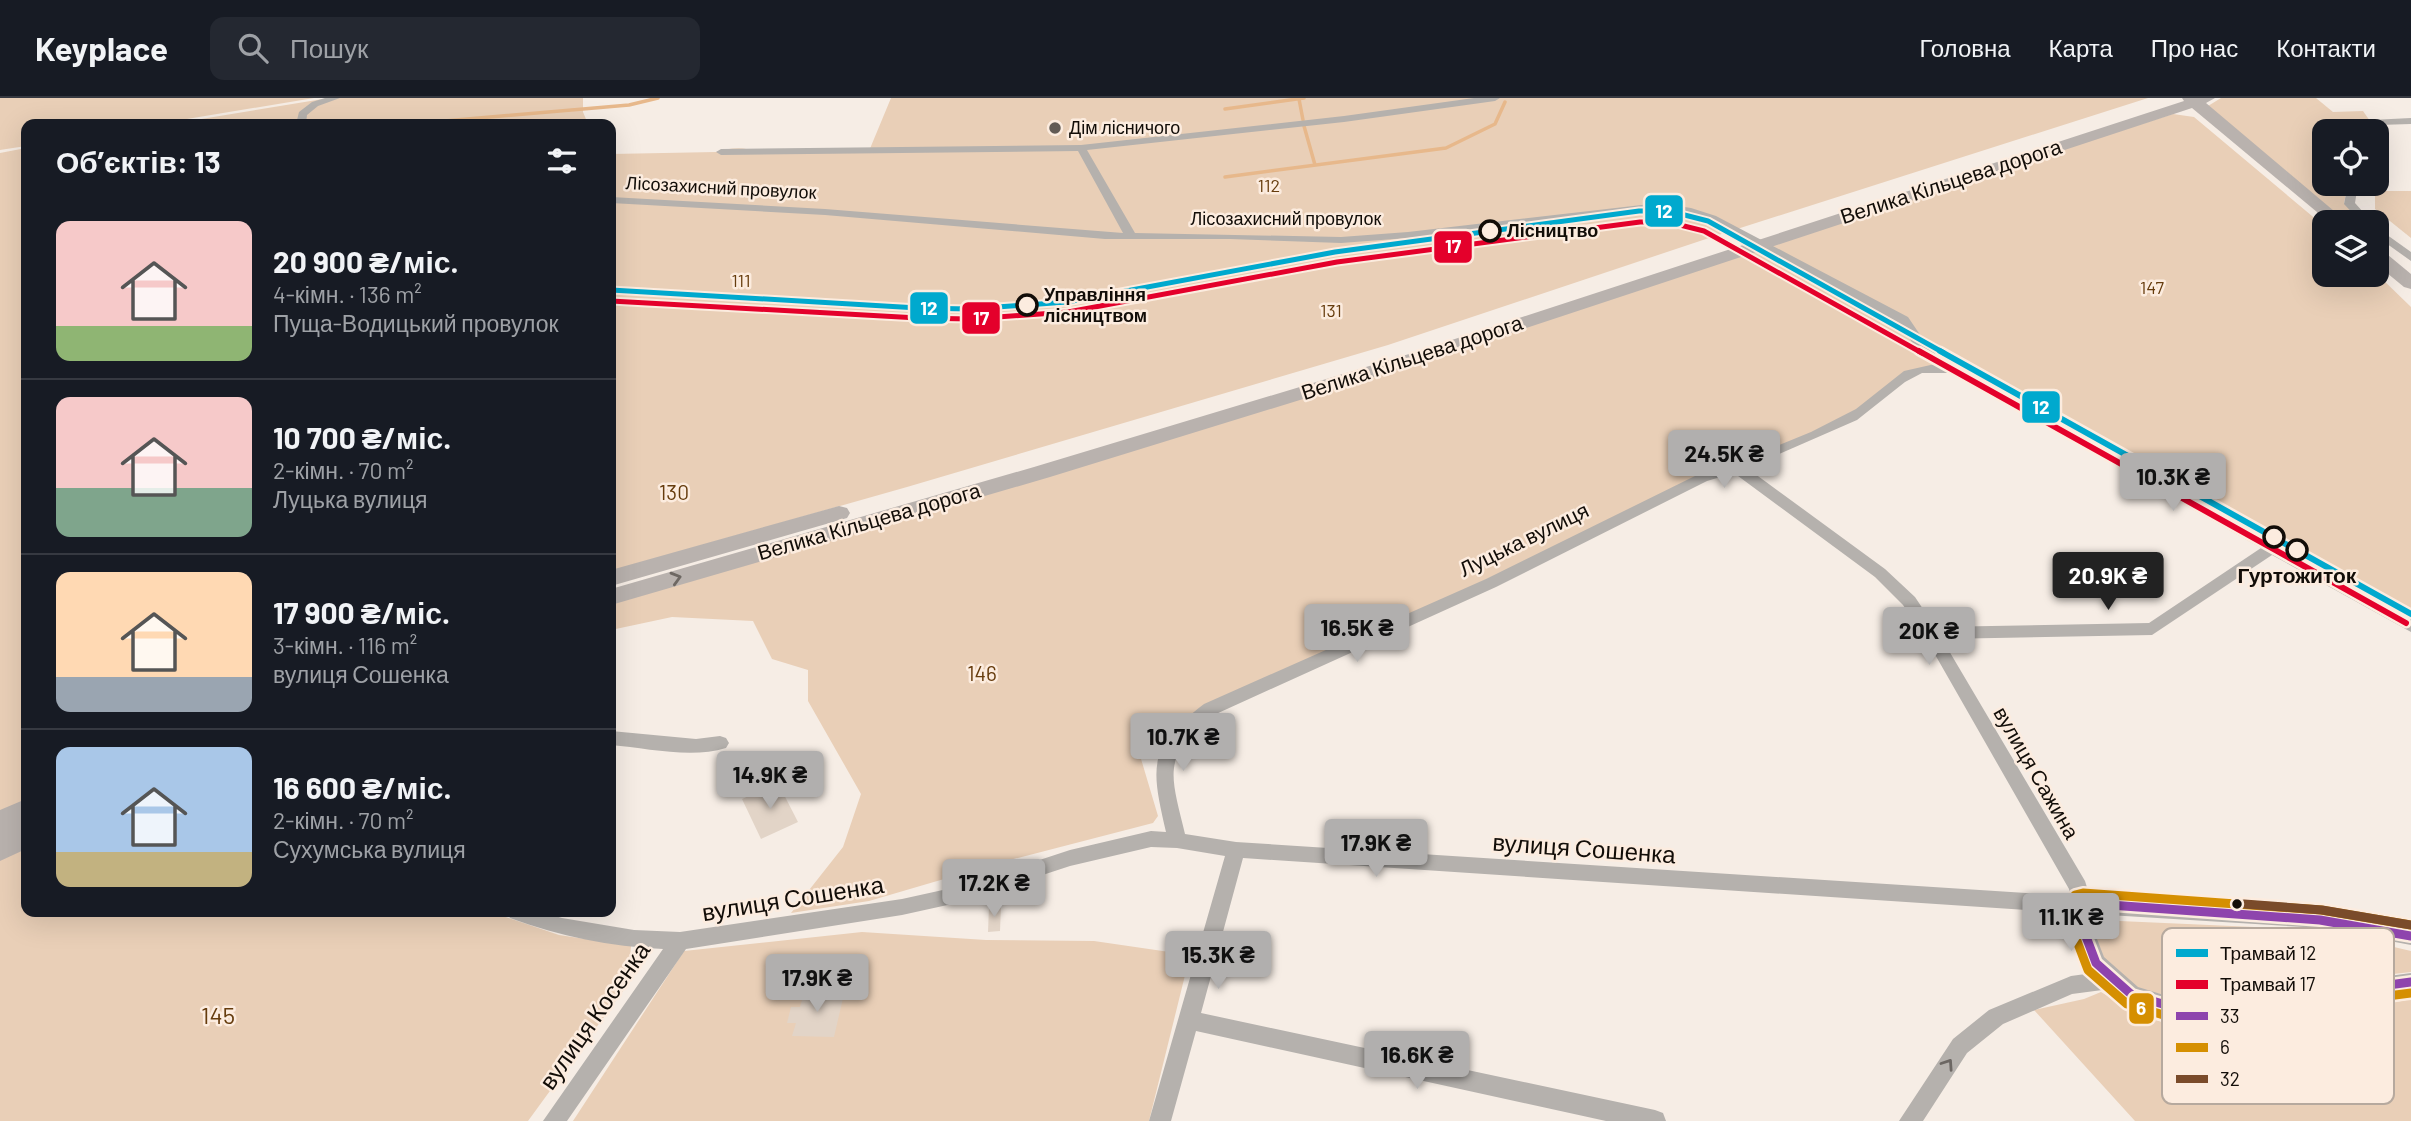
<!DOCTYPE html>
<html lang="uk">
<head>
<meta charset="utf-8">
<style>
	body { margin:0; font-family:Barlow,sans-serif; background:#242831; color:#f1f3f6; height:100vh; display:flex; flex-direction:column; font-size:26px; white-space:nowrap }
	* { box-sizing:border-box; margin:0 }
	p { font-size:23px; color:#9ea1a6 }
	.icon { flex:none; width:38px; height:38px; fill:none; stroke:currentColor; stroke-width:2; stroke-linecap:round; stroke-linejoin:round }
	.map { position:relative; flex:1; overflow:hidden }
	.panel { position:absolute; left:21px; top:21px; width:595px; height:798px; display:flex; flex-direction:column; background:#171b24; border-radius:14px; box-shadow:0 7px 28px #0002 }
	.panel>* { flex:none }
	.tools { position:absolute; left:2312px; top:21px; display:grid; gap:14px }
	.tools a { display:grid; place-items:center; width:77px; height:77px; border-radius:14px; background:#171b24; box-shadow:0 7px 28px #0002; font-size:35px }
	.price { position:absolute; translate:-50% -60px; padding:0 16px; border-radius:7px; background:#b1afae; color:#111; font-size:23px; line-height:46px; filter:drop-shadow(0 2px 4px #0008) }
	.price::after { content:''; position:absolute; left:50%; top:42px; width:21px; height:16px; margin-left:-10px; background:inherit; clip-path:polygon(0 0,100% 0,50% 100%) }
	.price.on { background:#222; color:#fff }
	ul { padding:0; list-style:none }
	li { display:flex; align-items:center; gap:21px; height:175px; padding:0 35px }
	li+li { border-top:2px solid #363941 }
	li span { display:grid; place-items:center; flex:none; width:196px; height:140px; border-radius:14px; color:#555 }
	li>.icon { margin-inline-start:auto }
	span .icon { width:84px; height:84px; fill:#fffc; stroke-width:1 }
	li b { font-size:30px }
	h2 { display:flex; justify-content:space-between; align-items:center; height:84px; padding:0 35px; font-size:30px }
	header { display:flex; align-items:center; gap:42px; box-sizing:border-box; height:98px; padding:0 35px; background:#171b24; border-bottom:2px solid #363941 }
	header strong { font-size:33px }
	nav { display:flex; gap:38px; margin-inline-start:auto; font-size:24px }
	.search { width:490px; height:63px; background:#242831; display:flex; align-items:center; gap:18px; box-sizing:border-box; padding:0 24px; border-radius:14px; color:#9ea1a6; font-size:26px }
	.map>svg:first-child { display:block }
	.green { fill:#e9cfb7 }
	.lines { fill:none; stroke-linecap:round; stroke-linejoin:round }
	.stream { stroke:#e7b88b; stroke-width:3.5 }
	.building { fill:#e2d4c7 }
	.street { fill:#b5b1ad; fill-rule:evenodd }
	.primary { fill:#b9b2ae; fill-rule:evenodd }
	.bus-1-casing { stroke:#fcecdf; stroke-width:14 }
	.bus-2-casing { stroke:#fcecdf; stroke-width:14 }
	.bus-3-casing { stroke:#fcecdf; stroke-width:14 }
	.bus-1 { stroke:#8e44ad; stroke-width:9 }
	.bus-2 { stroke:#d58f01; stroke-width:9 }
	.bus-3 { stroke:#7a4b2a; stroke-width:9 }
	.tram-1-far1-casing { stroke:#fcecdf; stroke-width:9 }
	.tram-1-casing { stroke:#fcecdf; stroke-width:11 }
	.tram-2-far1-casing { stroke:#fcecdf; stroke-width:9 }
	.tram-2-casing { stroke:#fcecdf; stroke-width:11 }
	.tram-1-far1 { stroke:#00a9ce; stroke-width:5 }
	.tram-1 { stroke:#00a9ce; stroke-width:6 }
	.tram-2-far1 { stroke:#e4002b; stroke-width:5 }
	.tram-2 { stroke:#e4002b; stroke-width:6 }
	.oneway { stroke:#6e6863 }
	.oneway2 { stroke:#6c6763 }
	.poi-dot { fill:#625b55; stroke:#fcecdf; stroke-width:2.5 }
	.stop-dot { fill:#fcecdf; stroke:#120d08; stroke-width:3.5 }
	.bus-dot { fill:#120d08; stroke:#fcecdf; stroke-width:2.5 }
	.labels { text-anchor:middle; stroke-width:5; stroke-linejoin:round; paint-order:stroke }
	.far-poi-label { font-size:18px; fill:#120d08; stroke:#fcecdf; text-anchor:start }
	.far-park-label { font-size:18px; fill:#663c0d; stroke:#fcecdf }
	.far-street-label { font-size:18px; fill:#120d08; stroke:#fcecdf }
	.far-stop-label { font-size:18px; font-weight:bold; fill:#120d08; stroke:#fcecdf; text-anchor:start }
	.street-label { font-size:21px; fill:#120d08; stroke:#fcecdf }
	.park-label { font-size:21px; fill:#663c0d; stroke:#fcecdf }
	.stop-label { font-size:21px; font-weight:bold; fill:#120d08; stroke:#fcecdf }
	.near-street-label { font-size:24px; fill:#120d08; stroke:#fcecdf }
	.near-park-label { font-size:24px; fill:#663c0d; stroke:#fcecdf }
	.key { fill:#fcecdf; stroke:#b6a99e; stroke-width:2 }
	.key-label { font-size:19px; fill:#120d08 }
	.line-badge { stroke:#fcecdf; stroke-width:2.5 }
	.badge-label { font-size:19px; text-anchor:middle; font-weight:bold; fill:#fff }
</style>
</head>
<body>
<header>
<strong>Keyplace</strong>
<div class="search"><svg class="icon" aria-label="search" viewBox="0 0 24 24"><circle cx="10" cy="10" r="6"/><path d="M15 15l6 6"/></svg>Пошук</div>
<nav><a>Головна</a><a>Карта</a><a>Про нас</a><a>Контакти</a></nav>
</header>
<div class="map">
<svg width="2411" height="1023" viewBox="0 0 2411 1023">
	<rect width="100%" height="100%" fill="#f6ede5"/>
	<path class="green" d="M0 0H314L157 26H26V48L0 52Z
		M329 0H583V14L588 26H171Z
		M891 0H2148L1709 140 1388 247 907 389 611 473V56L716 54C728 50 745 48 756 54L869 53Z
		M2221 0H2316L2333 14 2363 13 2370 23 2367 33H2324V86H2348L2344 105 2363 124H2346L2208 8Z
		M2173 16 2194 19 2324 128V177L2377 176 2411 209V516L1964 266 1953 272 1917 273 1852 319 1702 380 1210 611 1135 634 1136 644 1158 718 1153 725 1002 764 869 803 791 815 843 749 861 696 808 603V572L772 561 753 523 672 519 611 532V499L1042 374Z
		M26 50V702L0 715V55Z
		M2375 93H2411V140L2375 111Z
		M26 737V814H491L559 837 631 848 628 886 528 1023H0V751Z
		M2097 822 2321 832 2411 853V874L2199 898C2167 898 2120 896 2103 864 2098 854 2095 842 2091 832Z
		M862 834 986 842 1094 843 1190 857 1149 1023H573L684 853Z
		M2101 894 2141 918 2173 927H2203L2358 912 2411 901V1023H2135L2034 912 2084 901Z"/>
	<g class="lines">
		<path class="stream" d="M1299 1 1303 22
			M1225 11 1304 0
			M410 26 629 7 658 0
			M1304 28 1315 67
			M1225 79 1446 50 1495 26 1505 4"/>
	</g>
	<path class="building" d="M778 685 798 724 761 741 742 701Z
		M989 808H1001L1000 833 988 834Z
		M817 891H833L831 896H844L834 939 792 938 796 925H787L791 909H800L804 895H816Z"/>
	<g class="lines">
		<path class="street" d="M325 0H340L318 8 307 17 306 26H296L299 14 312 4Z
			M1474 0H1500L1495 3 1344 24 1087 52 1135 135 1341 139 1408 134 1659 105 1691 110 1716 118 1908 219 1931 253 2411 521V534L2272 457 2152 537 1942 541 2085 783 2090 799 2320 814 2411 829V847L2320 830 2092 816V828L2104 859 2138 889 2190 905 2411 875V893L2190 923 2125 904 2110 891 2072 896 2003 926 1967 955 1923 1023H1899L1953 941 1989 912 2071 878 2093 875C2080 862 2072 832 2072 815L1243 760 1201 915 1655 1012 1663 1015 1666 1023H1606L1196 933 1171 1023H1149L1225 758 1177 750 1151 749 1070 768 961 804 902 817 686 851 567 1023H543L663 851C610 849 560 838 510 820L507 814H542L562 820 634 832 680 834 902 801 961 788 1070 752 1151 733 1166 734C1151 669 1147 649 1204 606L1486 481 1697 377 1755 357 1811 334 1856 311 1904 273 1935 266 1922 259 1899 225 1708 122 1689 116 1659 111 1408 140 1341 145 1230 141H1105L825 117 611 105V99L825 111 1123 135 1078 53 721 57 716 54 721 51 1081 47 1344 18ZM1922 275H1950L2261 450 2149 525 1935 529 1915 499 1885 471 1747 370 1857 322 1905 284ZM1734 375 1875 479 1903 507 1925 539 2069 791 2071 798 1236 744 1185 736C1170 674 1161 657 1216 616L1496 489 1707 383Z
			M2411 20V26L2378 27 2375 33H2365L2371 22Z
			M2348 86H2358L2355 105 2372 124H2361L2344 106Z
			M2376 129 2411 154V163L2376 138Z
			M611 633 696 641 720 638 726 640 729 645 726 650C691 661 647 650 611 647Z"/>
		<path class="primary" d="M2182 0H2215L2206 5 2347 124H2329L2192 10 1423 264 1050 379 611 507V491L1034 369 1409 256 2184 3Z
			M2376 151 2382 152 2411 176V191L2404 189 2376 166Z
			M839 408 847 410 850 415 847 420 611 488V472Z
			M26 701V751L0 763V712Z"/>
		<g class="bus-1-casing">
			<path id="bus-1" d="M2411 838 2320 822 2082 805V828L2096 865 2132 897 2190 914 2411 884"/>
		</g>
		<g class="bus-2-casing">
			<path id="bus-2" d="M2411 827 2321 812 2083 795 2075 797 2072 804V830L2088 872 2127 906 2187 924 2411 895"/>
		</g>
		<g class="bus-3-casing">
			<path id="bus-3" d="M2244 806 2322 812 2411 827"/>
		</g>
		<use href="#bus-1" class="bus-1"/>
		<use href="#bus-2" class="bus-2"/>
		<use href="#bus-3" class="bus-3"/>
		<g class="tram-1-far1-casing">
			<path id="tram-1-far1" d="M611 192 918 210 969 211 1067 204 1335 154 1639 113H1669L1708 123 1944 255"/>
		</g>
		<g class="tram-1-casing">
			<path id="tram-1" d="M1940 253 2411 516"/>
		</g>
		<g class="tram-2-far1-casing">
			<path id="tram-2-far1" d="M611 203 918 220 970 221 1068 214 1337 164 1640 124H1668L1704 133 1922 255"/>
		</g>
		<g class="tram-2-casing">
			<path id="tram-2" d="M1919 253 2406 525"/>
		</g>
		<use href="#tram-1-far1" class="tram-1-far1"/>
		<use href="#tram-1" class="tram-1"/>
		<use href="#tram-2-far1" class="tram-2-far1"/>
		<use href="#tram-2" class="tram-2"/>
	</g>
	<defs><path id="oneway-chevron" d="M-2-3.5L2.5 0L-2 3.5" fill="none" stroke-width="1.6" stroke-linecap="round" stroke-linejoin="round" transform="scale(1.75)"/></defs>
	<use class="oneway" href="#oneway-chevron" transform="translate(676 480) rotate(-16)"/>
	<use class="oneway2" href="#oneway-chevron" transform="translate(1948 966) rotate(-56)"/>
	<circle class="poi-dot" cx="1055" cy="30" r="7"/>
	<g class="stop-dot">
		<circle cx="1490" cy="133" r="10"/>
		<circle cx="1027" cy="207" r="10"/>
		<circle cx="2274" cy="439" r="10"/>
		<circle cx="2297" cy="452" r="10"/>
	</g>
	<circle class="bus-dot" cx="2237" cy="806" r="6"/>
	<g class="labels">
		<g class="far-poi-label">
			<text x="1069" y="36">Дім лісничого</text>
		</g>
		<g class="far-park-label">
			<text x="1269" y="94">112</text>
			<text x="741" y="189">111</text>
			<text x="2152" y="196">147</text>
			<text x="1331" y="219">131</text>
		</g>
		<g class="far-street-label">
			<text transform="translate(721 90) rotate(3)" y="6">Лісозахисний провулок</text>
			<text x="1286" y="127">Лісозахисний провулок</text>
		</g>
		<g class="far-stop-label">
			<text x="1507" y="139">Лісництво</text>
			<text x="1044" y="203">Управління<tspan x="1044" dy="21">лісництвом</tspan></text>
		</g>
		<g class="street-label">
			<text transform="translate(1951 84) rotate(-18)" y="7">Велика Кільцева дорога</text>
			<text transform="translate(1412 260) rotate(-18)" y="7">Велика Кільцева дорога</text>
			<text transform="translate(869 424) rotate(-16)" y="7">Велика Кільцева дорога</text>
			<text transform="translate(1524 442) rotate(-26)" y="7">Луцька вулиця</text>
			<text transform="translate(2036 675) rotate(60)" y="7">вулиця Сажина</text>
		</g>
		<g class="park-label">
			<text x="674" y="402">130</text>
			<text x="982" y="583">146</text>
		</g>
		<g class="stop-label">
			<text x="2297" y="485">Гуртожиток</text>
		</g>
		<g class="near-street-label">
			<text transform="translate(1584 751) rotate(4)" y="8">вулиця Сошенка</text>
			<text transform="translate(793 801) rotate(-9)" y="8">вулиця Сошенка</text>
			<text transform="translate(595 918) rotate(-55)" y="8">вулиця Косенка</text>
		</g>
		<g class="near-park-label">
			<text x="218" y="926">145</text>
		</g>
	</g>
	<rect x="2162" y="830" width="232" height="176" rx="10" class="key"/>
	<rect x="2176" y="851" width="32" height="8" fill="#00a9ce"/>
	<rect x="2176" y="882" width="32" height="9" fill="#e4002b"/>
	<rect x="2176" y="914" width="32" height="8" fill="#8e44ad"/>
	<rect x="2176" y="945" width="32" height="9" fill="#d58f01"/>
	<rect x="2176" y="977" width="32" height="8" fill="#7a4b2a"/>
	<g class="key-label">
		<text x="2220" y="862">Трамвай 12</text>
		<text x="2220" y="893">Трамвай 17</text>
		<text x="2220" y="925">33</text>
		<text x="2220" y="956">6</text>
		<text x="2220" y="988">32</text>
	</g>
	<g class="line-badge">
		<rect x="1644" y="96" width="40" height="34" rx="7" fill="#00a9ce"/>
		<rect x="1433" y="132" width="40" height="34" rx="7" fill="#e4002b"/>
		<rect x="909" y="193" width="40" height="34" rx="7" fill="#00a9ce"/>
		<rect x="961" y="203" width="40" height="34" rx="7" fill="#e4002b"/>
		<rect x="2021" y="292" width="40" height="34" rx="7" fill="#00a9ce"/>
		<rect x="2128" y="894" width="27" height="33" rx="7" fill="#d58f01"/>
	</g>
	<g class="badge-label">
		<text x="1664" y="120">12</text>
		<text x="1453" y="155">17</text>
		<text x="929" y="217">12</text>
		<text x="981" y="227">17</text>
		<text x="2041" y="316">12</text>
		<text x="2141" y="917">6</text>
	</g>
</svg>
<div class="tools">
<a><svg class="icon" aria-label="locate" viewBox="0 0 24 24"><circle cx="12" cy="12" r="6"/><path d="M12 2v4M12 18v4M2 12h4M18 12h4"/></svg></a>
<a><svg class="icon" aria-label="layers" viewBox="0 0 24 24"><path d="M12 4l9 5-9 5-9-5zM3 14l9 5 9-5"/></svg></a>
</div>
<b class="price" style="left:1724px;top:392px">24.5K ₴</b>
<b class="price" style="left:2173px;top:415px">10.3K ₴</b>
<b class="price on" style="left:2108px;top:514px">20.9K ₴</b>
<b class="price" style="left:1357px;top:566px">16.5K ₴</b>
<b class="price" style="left:1929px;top:569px">20K ₴</b>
<b class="price" style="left:1183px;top:675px">10.7K ₴</b>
<b class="price" style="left:770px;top:713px">14.9K ₴</b>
<b class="price" style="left:1376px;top:781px">17.9K ₴</b>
<b class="price" style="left:994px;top:821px">17.2K ₴</b>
<b class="price" style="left:2071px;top:855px">11.1K ₴</b>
<b class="price" style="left:1218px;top:893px">15.3K ₴</b>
<b class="price" style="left:817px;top:916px">17.9K ₴</b>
<b class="price" style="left:1417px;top:993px">16.6K ₴</b>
<section class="panel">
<h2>Об’єктів: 13<svg class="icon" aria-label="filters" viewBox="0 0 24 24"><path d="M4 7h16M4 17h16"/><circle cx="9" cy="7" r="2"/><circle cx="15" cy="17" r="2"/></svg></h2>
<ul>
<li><span style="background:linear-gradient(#f6c9c9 75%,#8fb573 0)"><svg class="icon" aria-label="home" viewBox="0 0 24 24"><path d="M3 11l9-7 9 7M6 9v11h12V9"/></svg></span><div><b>20 900 ₴/міс.</b><p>4-кімн. · 136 m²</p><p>Пуща-Водицький провулок</p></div></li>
<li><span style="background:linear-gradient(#f6c9c9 65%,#7fa58c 0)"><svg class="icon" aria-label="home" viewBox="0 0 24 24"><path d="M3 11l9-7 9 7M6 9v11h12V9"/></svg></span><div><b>10 700 ₴/міс.</b><p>2-кімн. · 70 m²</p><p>Луцька вулиця</p></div></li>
<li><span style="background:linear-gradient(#ffd9b3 75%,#9aa5b1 0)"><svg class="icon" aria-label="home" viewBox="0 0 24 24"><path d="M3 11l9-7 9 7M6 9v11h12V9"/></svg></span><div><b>17 900 ₴/міс.</b><p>3-кімн. · 116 m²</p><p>вулиця Сошенка</p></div></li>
<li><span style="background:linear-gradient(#a9c7e8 75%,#c2b280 0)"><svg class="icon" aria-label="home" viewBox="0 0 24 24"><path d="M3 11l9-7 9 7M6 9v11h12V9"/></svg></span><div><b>16 600 ₴/міс.</b><p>2-кімн. · 70 m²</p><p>Сухумська вулиця</p></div></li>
</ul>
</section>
</div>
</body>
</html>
